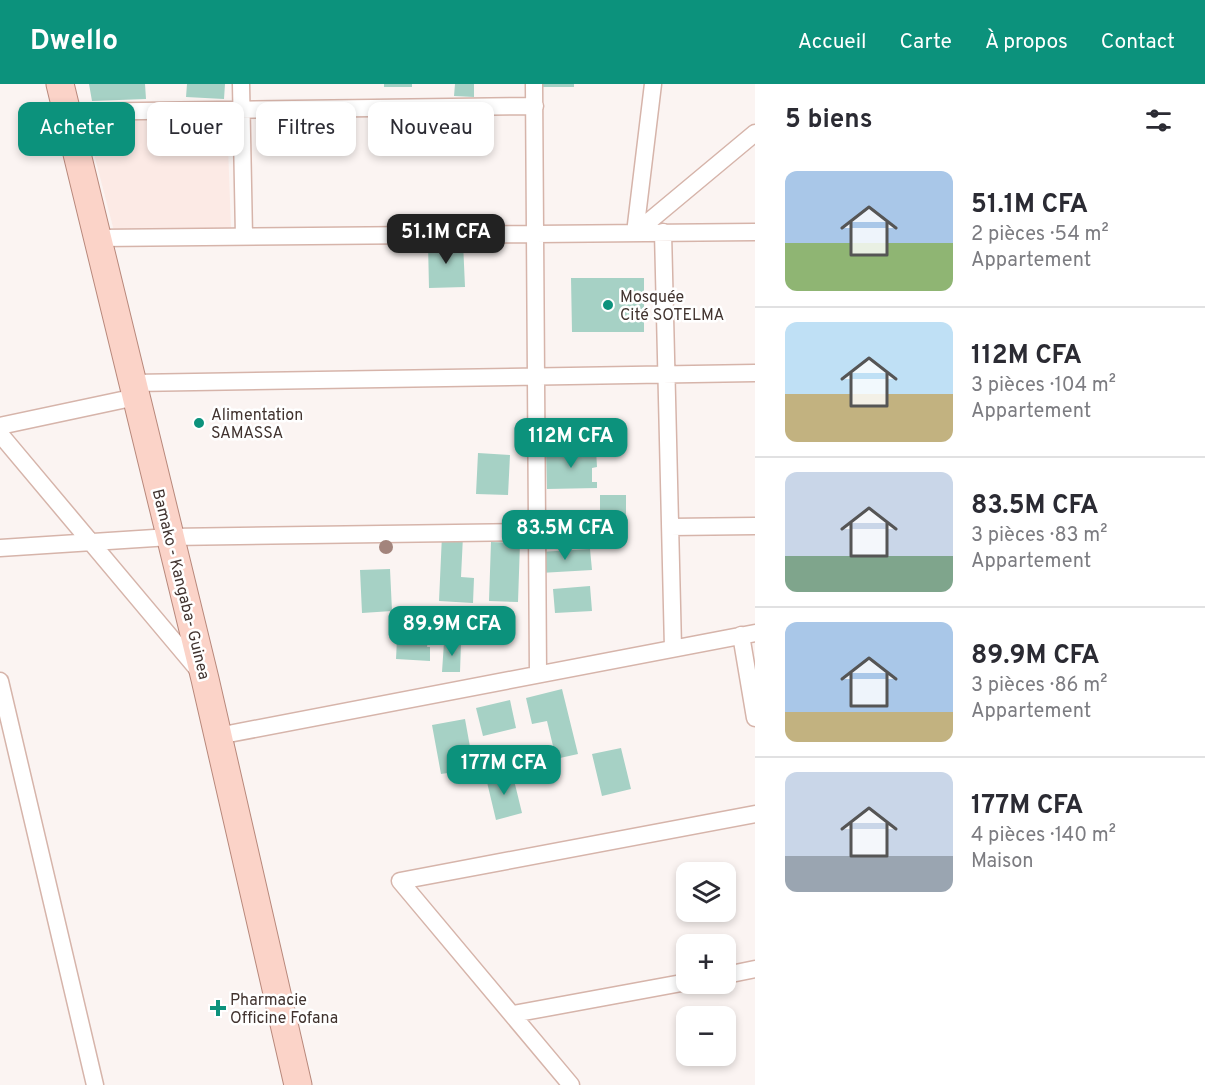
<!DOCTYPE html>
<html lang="fr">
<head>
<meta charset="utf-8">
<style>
	body { margin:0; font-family:Overpass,sans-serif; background:#f2f2f3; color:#2b2b33; height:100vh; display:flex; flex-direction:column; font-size:22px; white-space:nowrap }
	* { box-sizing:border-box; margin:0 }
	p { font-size:20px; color:#7c7c81 }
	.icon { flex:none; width:33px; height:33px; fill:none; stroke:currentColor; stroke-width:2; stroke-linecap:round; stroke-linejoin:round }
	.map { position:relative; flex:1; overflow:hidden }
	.side { display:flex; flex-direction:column; background:#fff; width:450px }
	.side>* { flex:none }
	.guide { position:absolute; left:18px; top:18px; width:570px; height:54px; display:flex; gap:12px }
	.buttons { position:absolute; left:676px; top:778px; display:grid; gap:12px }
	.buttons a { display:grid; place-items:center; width:60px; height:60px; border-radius:12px; background:#fff; box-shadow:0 3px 9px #0003; font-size:30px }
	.price { position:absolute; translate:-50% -51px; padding:0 14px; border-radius:12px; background:#0c927c; color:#fff; font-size:20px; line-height:39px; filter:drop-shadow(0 2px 3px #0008) }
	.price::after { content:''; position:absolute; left:50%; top:36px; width:18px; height:14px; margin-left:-9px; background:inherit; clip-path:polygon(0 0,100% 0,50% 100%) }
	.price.selected { background:#222; color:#fff }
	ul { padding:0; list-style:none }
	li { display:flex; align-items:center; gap:18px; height:150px; padding:0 30px }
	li+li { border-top:2px solid #e1e1e2 }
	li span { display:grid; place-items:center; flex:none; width:168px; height:120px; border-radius:12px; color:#555 }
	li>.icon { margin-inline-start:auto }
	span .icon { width:72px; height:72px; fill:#fffc; stroke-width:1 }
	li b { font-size:26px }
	h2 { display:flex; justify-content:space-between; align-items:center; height:72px; padding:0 30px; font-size:26px }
	.chip { padding:0 21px; border-radius:12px; background:#fff; box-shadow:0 3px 9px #0003; font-size:21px; line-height:54px }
	.chip.selected { background:#0c927c; color:#fff }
	header { display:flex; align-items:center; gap:36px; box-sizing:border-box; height:84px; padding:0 30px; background:#0c927c; color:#fff }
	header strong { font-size:28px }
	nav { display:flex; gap:33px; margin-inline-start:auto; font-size:21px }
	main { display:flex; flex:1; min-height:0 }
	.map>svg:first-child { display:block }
	.built { fill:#fceae5 }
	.building { fill:#a6d1c5 }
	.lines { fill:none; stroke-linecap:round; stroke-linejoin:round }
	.minor-casing { stroke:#d6b4aa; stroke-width:19 }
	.primary-casing { stroke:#b8887b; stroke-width:29 }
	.minor { stroke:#fff; stroke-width:16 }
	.primary { stroke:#fbd3c8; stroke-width:27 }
	.tree { fill:#a3847c }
	.poi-dot { fill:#0c927c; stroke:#fff; stroke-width:2 }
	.labels { text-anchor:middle; stroke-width:5; stroke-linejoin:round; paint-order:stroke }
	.poi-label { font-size:16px; fill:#41332f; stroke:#fff; text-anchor:start }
	.street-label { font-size:16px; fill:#41332f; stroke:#fff }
</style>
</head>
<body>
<header>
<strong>Dwello</strong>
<nav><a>Accueil</a><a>Carte</a><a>À propos</a><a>Contact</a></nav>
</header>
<main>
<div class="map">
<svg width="755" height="1001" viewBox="0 0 755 1001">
	<rect width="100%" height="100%" fill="#fbf4f2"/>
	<path class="built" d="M227 34 231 145 114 147 85 35Z"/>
	<path class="building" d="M89 0H145L146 15 92 17Z
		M187 0H225L224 15 186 13Z
		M384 0H412V3H384Z
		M455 0H474V13L454 12Z
		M541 0H574V3H541Z
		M463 158 465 203 429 204 428 159Z
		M571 194H644V248H572Z
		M596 365 597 383 592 384V398H597V404L547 405 546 366Z
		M478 369 510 371 508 411 476 410Z
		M600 411H626V436H600Z
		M442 451 463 452 461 493 474 494 473 519 439 517Z
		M491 458 520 459 518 518 489 517Z
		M590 465 592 486 540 489 539 468Z
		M390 485 392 527 362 529 360 486Z
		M590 502 592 527 555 529 553 505Z
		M482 524 510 526 509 552 480 550Z
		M442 525 473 526 472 549 441 548Z
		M398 535 431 537 427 563H430V577L396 575Z
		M444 558 461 559 460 588H442Z
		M562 605 578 670 542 678 539 666 553 662 547 637 532 640 526 614Z
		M510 616 516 644 483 652 476 624Z
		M465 635 474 685 441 690 432 641Z
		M621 664 631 705 602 712 592 670Z
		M512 688 522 729 496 736 486 694Z"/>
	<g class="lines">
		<g class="minor-casing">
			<path id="minor" d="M241 0 244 152
				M534 0 538 590
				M66 28 535 22
				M663 148 673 564
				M635 149 755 49
				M635 149 653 0
				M98 154 755 148
				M133 299 755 289
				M0 342 136 313
				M0 350 199 587
				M670 443 755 442
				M0 464 170 453 537 448
				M741 551 755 634
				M0 597 95 1001
				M218 652 755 549
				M726 891 755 885
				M513 930 687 898
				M571 1001 400 797 755 730"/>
		</g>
		<g class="primary-casing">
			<path id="primary" d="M60 0 205 595 298 1001"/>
		</g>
		<use href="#minor" class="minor"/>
		<use href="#primary" class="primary"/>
	</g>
	<circle class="tree" cx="386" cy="463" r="7"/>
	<g class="poi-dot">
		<circle cx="608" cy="221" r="6"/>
		<circle cx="199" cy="339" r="6"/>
		<path d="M215 915h6v6h6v6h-6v6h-6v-6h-6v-6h6z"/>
	</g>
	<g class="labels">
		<g class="poi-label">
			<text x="620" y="218">Mosquée<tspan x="620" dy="18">Cité SOTELMA</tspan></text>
			<text x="211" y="336">Alimentation<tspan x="211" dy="18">SAMASSA</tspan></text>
			<text x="230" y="921">Pharmacie<tspan x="230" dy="18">Officine Fofana</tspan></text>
		</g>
		<g class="street-label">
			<text transform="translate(182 500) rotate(76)" y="6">Bamako - Kangaba- Guinea</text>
		</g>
	</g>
</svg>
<div class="buttons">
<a><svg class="icon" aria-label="layers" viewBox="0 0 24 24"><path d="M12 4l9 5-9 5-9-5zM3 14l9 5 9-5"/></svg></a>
<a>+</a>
<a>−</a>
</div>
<b class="price selected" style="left:446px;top:181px">51.1M CFA</b>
<b class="price" style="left:571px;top:385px">112M CFA</b>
<b class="price" style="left:565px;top:477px">83.5M CFA</b>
<b class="price" style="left:452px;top:573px">89.9M CFA</b>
<b class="price" style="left:504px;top:712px">177M CFA</b>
<div class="guide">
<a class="chip selected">Acheter</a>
<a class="chip">Louer</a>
<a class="chip">Filtres</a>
<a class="chip">Nouveau</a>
</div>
</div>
<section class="side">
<h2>5 biens<svg class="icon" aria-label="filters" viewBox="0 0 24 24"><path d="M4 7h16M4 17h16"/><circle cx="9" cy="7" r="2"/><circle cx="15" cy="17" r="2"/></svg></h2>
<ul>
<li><span style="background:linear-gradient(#a9c7e8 60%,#8fb573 0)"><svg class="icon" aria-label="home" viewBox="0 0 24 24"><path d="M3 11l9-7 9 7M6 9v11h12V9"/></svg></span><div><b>51.1M CFA</b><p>2 pièces · 54 m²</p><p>Appartement</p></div></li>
<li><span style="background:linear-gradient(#bfe0f5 60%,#c2b280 0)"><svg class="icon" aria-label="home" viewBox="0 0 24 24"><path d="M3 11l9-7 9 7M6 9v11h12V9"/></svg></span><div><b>112M CFA</b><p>3 pièces · 104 m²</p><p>Appartement</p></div></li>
<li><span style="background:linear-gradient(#c9d6e8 70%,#7fa58c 0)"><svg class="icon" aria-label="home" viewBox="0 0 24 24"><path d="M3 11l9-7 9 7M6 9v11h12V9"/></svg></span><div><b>83.5M CFA</b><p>3 pièces · 83 m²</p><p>Appartement</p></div></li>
<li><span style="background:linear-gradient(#a9c7e8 75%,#c2b280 0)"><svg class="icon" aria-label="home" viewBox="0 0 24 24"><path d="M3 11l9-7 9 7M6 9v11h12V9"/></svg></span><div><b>89.9M CFA</b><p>3 pièces · 86 m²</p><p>Appartement</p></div></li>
<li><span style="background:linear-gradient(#c9d6e8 70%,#9aa5b1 0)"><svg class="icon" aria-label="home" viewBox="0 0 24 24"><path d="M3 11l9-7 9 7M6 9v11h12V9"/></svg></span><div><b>177M CFA</b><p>4 pièces · 140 m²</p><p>Maison</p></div></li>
</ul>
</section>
</main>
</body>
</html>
